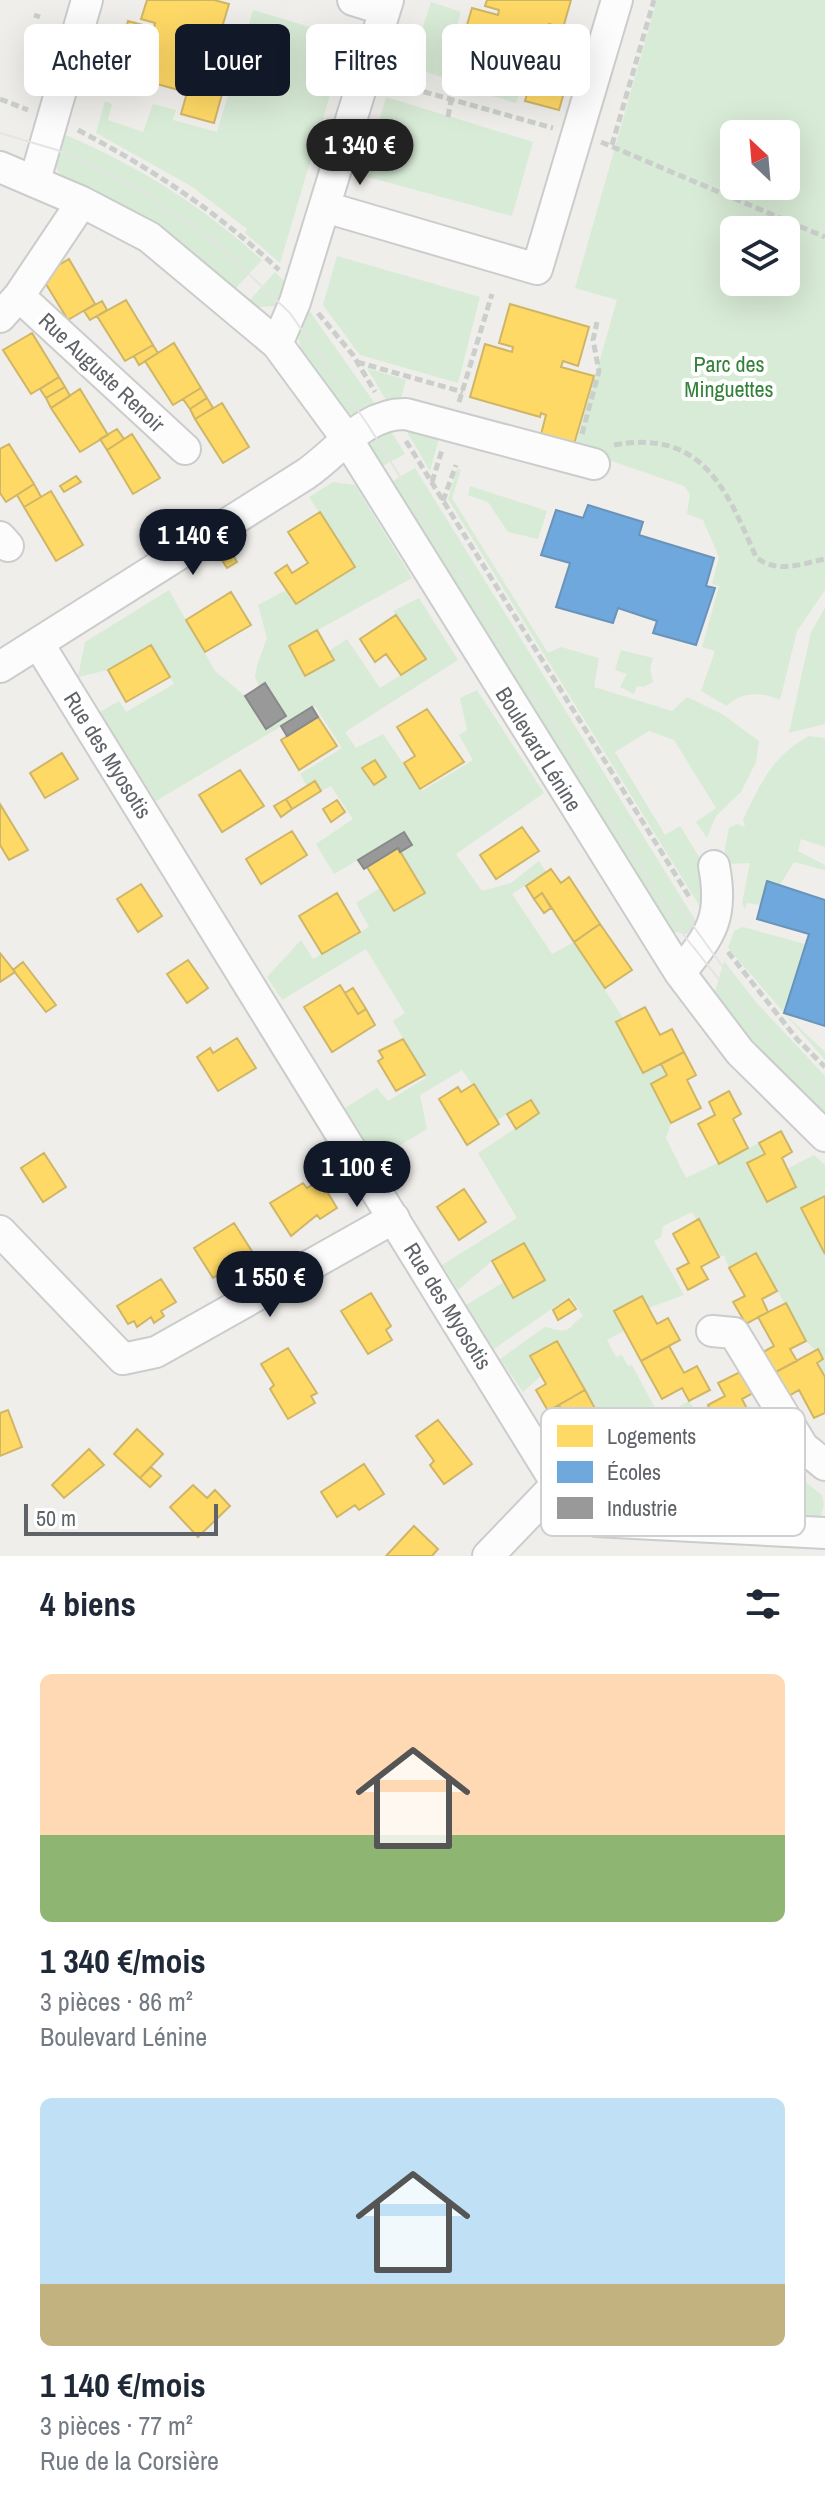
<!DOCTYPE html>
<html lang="fr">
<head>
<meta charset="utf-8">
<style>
	body { margin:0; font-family:"Archivo Narrow",sans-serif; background:#f6f6f7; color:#1f2937; height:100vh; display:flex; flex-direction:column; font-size:30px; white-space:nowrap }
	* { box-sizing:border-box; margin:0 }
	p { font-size:26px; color:#747a83 }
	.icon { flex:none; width:44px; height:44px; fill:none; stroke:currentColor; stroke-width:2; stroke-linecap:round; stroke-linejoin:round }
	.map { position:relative; height:1556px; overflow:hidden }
	.sheet { display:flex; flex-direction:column; background:#fff; flex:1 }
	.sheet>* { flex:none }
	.banner { position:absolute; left:24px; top:24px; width:778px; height:72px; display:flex; gap:16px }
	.needle { width:52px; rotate:334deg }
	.controls { position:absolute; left:720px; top:120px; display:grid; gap:16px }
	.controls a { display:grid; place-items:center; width:80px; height:80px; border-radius:12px; background:#fff; box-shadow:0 8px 32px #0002; font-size:40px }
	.scale { position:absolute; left:24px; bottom:20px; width:194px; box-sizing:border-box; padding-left:8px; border:4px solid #5f6368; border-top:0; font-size:22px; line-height:28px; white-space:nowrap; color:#5f6368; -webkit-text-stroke:6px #fff; paint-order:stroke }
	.price { position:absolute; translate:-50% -68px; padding:0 18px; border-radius:28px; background:#111827; color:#fff; font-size:26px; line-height:52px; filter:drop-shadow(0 2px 4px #0008) }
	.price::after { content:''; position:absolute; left:50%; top:48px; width:24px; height:18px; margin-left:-12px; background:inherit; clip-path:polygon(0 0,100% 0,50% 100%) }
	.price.selected { background:#222; color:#fff }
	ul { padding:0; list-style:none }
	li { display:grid; align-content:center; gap:16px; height:424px; padding:0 40px }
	li span { display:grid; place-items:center; height:248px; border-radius:12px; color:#555 }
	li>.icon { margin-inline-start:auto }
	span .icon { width:144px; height:144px; fill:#fffc; stroke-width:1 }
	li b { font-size:34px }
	h2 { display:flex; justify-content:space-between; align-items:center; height:96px; padding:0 40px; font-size:34px }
	.pill { padding:0 28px; border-radius:12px; background:#fff; box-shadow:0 8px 32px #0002; font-size:28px; line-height:72px }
	.pill.selected { background:#111827; color:#fff }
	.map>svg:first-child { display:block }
	.green { fill:#d8ebd6; fill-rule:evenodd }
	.homes { fill:#ffd966; stroke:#cfb667; stroke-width:2 }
	.schools { fill:#6fa8dc; stroke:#6a93b9; stroke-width:2 }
	.industry { fill:#999; stroke:#88898a; stroke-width:2 }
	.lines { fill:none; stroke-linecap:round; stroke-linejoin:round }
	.minor-casing { stroke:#cbcccc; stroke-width:34 }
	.path { stroke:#cacfcc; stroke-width:5; stroke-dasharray:8 4; stroke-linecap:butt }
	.minor { stroke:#fdfcfc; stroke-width:30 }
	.tram { stroke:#e4e4e4; stroke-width:2 }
	.labels { text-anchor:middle; stroke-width:8; stroke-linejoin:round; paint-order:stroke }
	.park-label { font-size:22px; fill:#348238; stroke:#fff }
	.street-label { font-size:22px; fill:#5f6368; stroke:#fff }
	.key { fill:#fff; stroke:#cfd0d2; stroke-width:2 }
	.key-label { font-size:22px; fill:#5f6368 }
</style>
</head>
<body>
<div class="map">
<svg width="825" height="1556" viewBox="0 0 825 1556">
	<rect width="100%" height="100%" fill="#efeeea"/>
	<path class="green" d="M657 0H825V590L797 631 780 700C761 692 742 691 727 706L701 691 715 651 702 647 719 586 712 584 719 557 703 520 687 514 690 494 684 486 597 456 569 468 617 300 575 288ZM734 134H786V186H734ZM734 230H786V282H734Z
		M431 2 461 12 445 62 449 64 445 78 410 67Z
		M253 10 347 38 280 263 245 233 247 229 191 186 96 133 105 101 112 104 108 120 143 132 153 104 176 110 173 120 217 132Z
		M468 62 502 71 497 87 519 94 516 103 461 87Z
		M386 97 533 142 512 216 364 176Z
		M61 133C137 165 201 205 262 260L236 288 144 221 62 178 54 164Z
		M337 256 480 297 458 383 360 355 323 305Z
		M275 272 288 285 278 306 259 307 250 300Z
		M306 306 376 405 356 416 350 414 301 352 298 333Z
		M367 368 406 380 400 402H387Z
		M386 423 405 454 381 467 367 442Z
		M403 425 440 435 430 471Z
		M415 468 697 923 687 934 668 931 391 482Z
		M457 469 461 470 452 498 548 653 561 647 599 658 594 687 672 711 687 697 722 714 759 741 756 762 741 792 716 816 707 838 696 822 716 808 674 740 649 731 615 752 665 835 680 826 708 871 702 910 448 499Z
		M333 482 355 485 412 578 289 646 305 675 329 651 347 639 380 688 426 659 393 611 419 598 458 660 345 732 356 748 383 734 422 791 473 760 459 735 467 730 460 698 477 690 544 793 456 854 482 891 511 883 539 861 546 872 512 894 552 954 574 942 623 1018 616 1022 642 1073 661 1064 667 1075 651 1084 671 1123 666 1138 686 1178 759 1143 765 1154 747 1163 767 1202 796 1187 787 1169 814 1155 825 1165V1377L817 1363 823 1358 806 1341 756 1253 729 1268 724 1255 719 1257 692 1212 663 1226 661 1237 654 1241 684 1295 648 1308 614 1311 624 1331 607 1340 616 1357 622 1355 628 1366 632 1365 657 1412 666 1408 668 1413 689 1401 696 1411 708 1405 761 1499 792 1482 773 1446 781 1441 799 1477 822 1495 824 1505 819 1522 595 1508 573 1482 614 1451 621 1463 630 1459 646 1488 675 1472 614 1442 558 1342 531 1356 541 1376 523 1392 500 1359 545 1327C575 1335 564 1329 583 1316L570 1296 494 1349 466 1305 504 1282 513 1298 545 1280 524 1243 492 1261 458 1290 442 1265 517 1218 478 1153 539 1113 530 1100 497 1120 462 1070 420 1095 427 1129 377 1159 345 1108 377 1088 388 1101 426 1078 393 1021 405 1013 366 949 282 1000 267 977 301 940 313 959 369 927 356 903 380 888 394 911 424 893 400 852 412 845 404 833 334 874 316 844 353 819 331 786 321 791 315 782 307 786 300 774 342 748 315 706 156 801 100 712 119 701 126 712 174 684 151 646 108 670 78 677 85 642 169 590 215 671 245 696 266 729 265 683 259 687 255 677 257 665 267 638 258 605 286 590 296 604 354 567 309 497Z
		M470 486 547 511 538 539 508 532 488 502 468 495Z
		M825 608V724L789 733 811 632Z
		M621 650 653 658 650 669 653 682 644 687 637 686 634 694 620 687 627 674 615 670Z
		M809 736 825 738V847L801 839 798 851 825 865V870L794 862 780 885 767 881 761 905 747 903 745 909 742 903 750 863 726 864 725 848 729 828 737 824 745 827 743 820C760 784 773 755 809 736Z
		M743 927 805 944 784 1013 825 1052V1060L728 948 734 931Z
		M724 961 755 1001 825 1076V1116L773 1065 714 995Z"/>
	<path class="homes" d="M147 0H214L229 4 218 41 205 37 203 42 234 51 214 123 181 114 188 89 183 87 182 91 114 72 128 21 154 28 155 23 141 19Z
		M487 0H571L563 28 549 24 547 29 579 38 559 110 525 101 532 76 527 74 526 78 457 59 472 8 498 15 499 10 485 6Z
		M69 259 95 304 68 320 41 276Z
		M126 300 153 345 125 361 97 316Z
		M102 301 107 310 90 320 84 311Z
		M510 304 589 327 578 366 563 361 561 367 594 376 572 451 539 442 546 415 541 413 540 417 470 397 485 344 512 352 513 347 499 343Z
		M32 333 59 377 31 394 3 350Z
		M174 343 201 388 173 405 145 361Z
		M153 345 158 353 139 365 134 356Z
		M59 377 65 387 46 398 40 389Z
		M65 387 70 396 51 408 46 398Z
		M201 388 207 398 190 409 183 399Z
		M80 389 108 435 80 452 51 408Z
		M207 398 213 408 195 419 190 409Z
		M222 403 249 447 223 463 195 419Z
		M117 429 124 439 107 450 100 439Z
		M132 434 160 478 133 494 107 450Z
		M9 444 34 484 6 502 0 493V449Z
		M76 476 81 482 64 492 60 486Z
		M34 484 41 497 24 507 17 495Z
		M51 491 83 545 56 561 24 507Z
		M320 512 355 567 296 604 275 573 287 565 292 573 308 563 288 532Z
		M230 550 237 562 227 568 220 557Z
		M231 592 251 625 205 652 186 620Z
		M396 615 426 659 401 675 386 654 375 662 360 639Z
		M317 630 334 660 305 676 289 646Z
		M151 645 170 677 126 702 108 670Z
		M427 709 464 762 420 789 404 763 415 756 397 727Z
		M318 717 337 746 299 770 281 740Z
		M62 753 78 779 45 798 30 773Z
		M375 760 386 777 374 785 362 768Z
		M240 770 264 806 222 832 199 795Z
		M315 781 321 791 292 809 286 799Z
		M286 799 292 809 281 817 274 806Z
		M337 800 345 812 331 822 323 809Z
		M0 804 28 850 9 860 0 845Z
		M522 827 539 851 496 879 480 855Z
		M292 831 307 855 261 884 246 859Z
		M398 848 425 893 394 911 367 867Z
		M551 869 561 883 569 877 600 924 574 942 542 893 534 899 526 886Z
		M141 884 162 916 138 932 117 899Z
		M337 893 360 932 322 954 299 916Z
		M542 893 551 908 544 913 534 899Z
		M600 924 632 970 605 988 574 942Z
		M0 953 15 972 0 982Z
		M188 960 208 988 187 1003 167 974Z
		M23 962 56 1005 46 1012 13 970Z
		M340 985 358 1014 366 1009 375 1025 332 1052 304 1007Z
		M353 988 366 1009 358 1014 345 993Z
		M645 1007 660 1035 672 1029 684 1052 643 1073 616 1022Z
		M237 1038 256 1068 218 1091 197 1057 210 1048 213 1053Z
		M403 1039 425 1075 396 1091 378 1061 383 1058 379 1051Z
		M684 1052 696 1075 687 1080 701 1108 671 1123 651 1084 667 1075 661 1064Z
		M474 1084 499 1124 467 1145 439 1099 458 1087 461 1092Z
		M729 1091 741 1114 733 1119 748 1148 719 1164 698 1124 715 1115 709 1102Z
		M531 1100 539 1113 516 1129 507 1114Z
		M781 1131 792 1152 782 1158 796 1187 767 1202 747 1163 765 1154 759 1143Z
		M44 1153 66 1187 43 1202 21 1168Z
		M320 1180 337 1208 320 1219 317 1215 291 1236 270 1203 303 1183 307 1188Z
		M464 1189 486 1222 459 1240 437 1207Z
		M825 1196V1254L801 1208Z
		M699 1219 719 1257 701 1267 708 1279 688 1290 677 1269 689 1263 673 1234Z
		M234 1223 253 1253 213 1278 194 1248Z
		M524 1243 545 1280 513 1298 492 1261Z
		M756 1253 777 1291 762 1299 768 1312 746 1324 733 1302 745 1296 729 1268Z
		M161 1279 176 1302 161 1311 164 1316 154 1323 151 1317 137 1327 134 1321 128 1324 117 1306Z
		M371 1293 391 1326 386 1330 392 1340 368 1354 341 1311Z
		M642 1296 657 1324 668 1318 680 1340 641 1361 614 1311Z
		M569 1299 576 1309 558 1320 553 1310Z
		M786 1303 806 1341 790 1349 797 1361 774 1373 763 1352 774 1346 758 1317Z
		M557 1341 585 1390 548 1411 536 1390 546 1384 530 1356Z
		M669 1346 684 1373 697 1366 710 1390 689 1401 682 1388 662 1399 641 1361Z
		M288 1348 317 1393 311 1396 315 1403 288 1419 270 1389 274 1385 261 1364Z
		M818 1349 823 1359 817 1363 825 1377V1413L814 1418 799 1390 787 1397 774 1373Z
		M742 1371 753 1393 742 1399 757 1428 728 1443 708 1405 725 1396 718 1383Z
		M585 1390 605 1427 589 1436 598 1452 578 1462 563 1437 574 1431 559 1405Z
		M8 1410 22 1447 0 1456V1413Z
		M438 1420 472 1464 444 1484 430 1465 434 1461 416 1436Z
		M137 1429 163 1454 140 1478 114 1454Z
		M89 1449 104 1465 64 1498 52 1485Z
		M364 1464 384 1494 359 1510 355 1505 337 1517 321 1492Z
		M151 1467 161 1476 150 1487 140 1478Z
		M193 1485 207 1498 215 1490 230 1506 198 1537 170 1507Z
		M414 1526 438 1549 432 1556H386Z"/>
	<path class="schools" d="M588 505 643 522 639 535 714 558 706 586 715 588 696 645 653 633 657 621 618 608 613 623 556 607 570 563 541 555 556 510 583 518Z
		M767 881 825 900V1026L784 1013 809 934 757 919Z"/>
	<path class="industry" d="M265 683 286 716 266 729 245 696Z
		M312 707 318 717 287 736 281 726Z
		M404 832 412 845 400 852 398 848 364 869 358 860Z"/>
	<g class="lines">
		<g class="minor-casing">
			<path id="minor" d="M353 0 385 10
				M0 167 82 202 149 237 277 344 347 439 680 973 740 1052 825 1136
				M35 180 87 0
				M325 207 537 269 617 0
				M19 296 185 449
				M0 317 19 296 82 202
				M277 344 295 302 388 0
				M0 537 8 546
				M38 643 557 1484 596 1521 825 1533
				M0 667 306 474C338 452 364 413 406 414L594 464
				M680 973C711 934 724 918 714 866
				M0 1231 123 1359 156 1352 394 1218
				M712 1331 734 1333 803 1447 825 1465
				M488 1556 557 1484"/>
		</g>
		<path class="path" d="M34 15 40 17
			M389 82 553 128
			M0 99 28 110
			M448 117 451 100
			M78 130C152 169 218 212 279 270
			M601 142 825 237
			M612 145 654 0
			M318 313 353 355 375 392
			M357 362 463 392
			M459 402 492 294
			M582 434 599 371 593 340 597 322
			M406 441 690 898
			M614 445C702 429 726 488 756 557 777 574 801 564 825 559
			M432 482 442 450
			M443 501 456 465
			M728 952 797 1039 825 1067"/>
		<use href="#minor" class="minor"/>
		<path class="tram" d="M0 133 57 150 142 191 215 242 290 313 368 425 683 934 766 1039 825 1100
			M674 899 732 980"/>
	</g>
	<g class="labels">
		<g class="park-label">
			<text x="729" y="372">Parc des<tspan x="729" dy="25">Minguettes</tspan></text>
		</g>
		<g class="street-label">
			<text transform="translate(102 372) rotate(43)" y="8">Rue Auguste Renoir</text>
			<text transform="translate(539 749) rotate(58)" y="8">Boulevard Lénine</text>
			<text transform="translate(108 755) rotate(58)" y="8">Rue des Myosotis</text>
			<text transform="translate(448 1306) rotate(58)" y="8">Rue des Myosotis</text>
		</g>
	</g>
	<rect x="541" y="1408" width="264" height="128" rx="12" class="key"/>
	<rect x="557" y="1425" width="36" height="22" fill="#ffd966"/>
	<rect x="557" y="1461" width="36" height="22" fill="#6fa8dc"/>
	<rect x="557" y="1497" width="36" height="22" fill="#999"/>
	<g class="key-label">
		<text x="607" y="1444">Logements</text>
		<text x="607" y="1480">Écoles</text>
		<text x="607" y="1516">Industrie</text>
	</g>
</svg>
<div class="controls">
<a><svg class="needle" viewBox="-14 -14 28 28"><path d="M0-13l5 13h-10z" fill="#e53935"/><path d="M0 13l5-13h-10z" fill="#747a83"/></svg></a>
<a><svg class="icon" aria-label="layers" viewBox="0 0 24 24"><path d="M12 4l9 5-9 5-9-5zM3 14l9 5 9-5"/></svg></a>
</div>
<div class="scale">50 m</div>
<b class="price selected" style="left:360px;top:187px">1 340 €</b>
<b class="price" style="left:193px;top:577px">1 140 €</b>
<b class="price" style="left:357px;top:1209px">1 100 €</b>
<b class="price" style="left:270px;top:1319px">1 550 €</b>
<div class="banner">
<a class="pill">Acheter</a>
<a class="pill selected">Louer</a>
<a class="pill">Filtres</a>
<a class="pill">Nouveau</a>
</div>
</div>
<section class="sheet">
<h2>4 biens<svg class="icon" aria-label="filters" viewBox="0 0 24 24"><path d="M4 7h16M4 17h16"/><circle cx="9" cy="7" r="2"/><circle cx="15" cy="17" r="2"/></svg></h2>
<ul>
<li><span style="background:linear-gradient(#ffd9b3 65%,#8fb573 0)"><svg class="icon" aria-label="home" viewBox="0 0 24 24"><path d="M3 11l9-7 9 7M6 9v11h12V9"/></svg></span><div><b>1 340 €/mois</b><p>3 pièces · 86 m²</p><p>Boulevard Lénine</p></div></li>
<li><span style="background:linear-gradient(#bfe0f5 75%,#c2b280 0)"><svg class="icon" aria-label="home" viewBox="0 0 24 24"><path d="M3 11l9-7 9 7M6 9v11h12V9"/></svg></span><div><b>1 140 €/mois</b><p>3 pièces · 77 m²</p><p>Rue de la Corsière</p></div></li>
</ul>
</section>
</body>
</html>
